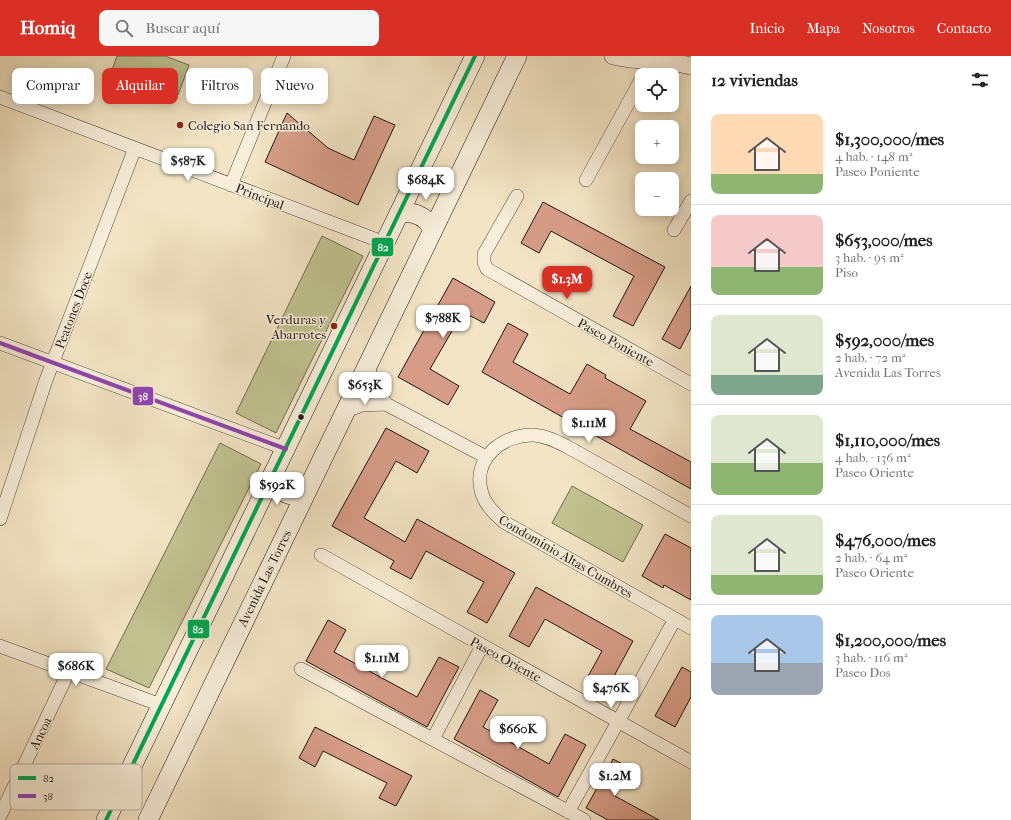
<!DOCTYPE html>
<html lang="es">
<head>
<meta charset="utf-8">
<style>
	body { margin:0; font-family:"IM FELL French Canon",serif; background:#f6f6f6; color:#202124; height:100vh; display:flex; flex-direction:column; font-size:15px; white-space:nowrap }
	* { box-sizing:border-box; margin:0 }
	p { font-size:13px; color:#757577 }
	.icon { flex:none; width:22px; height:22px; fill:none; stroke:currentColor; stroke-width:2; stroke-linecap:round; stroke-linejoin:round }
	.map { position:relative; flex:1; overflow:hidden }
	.panel { display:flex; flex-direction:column; background:#fff; width:320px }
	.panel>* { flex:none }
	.top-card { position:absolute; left:12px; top:12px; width:380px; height:36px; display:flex; gap:8px }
	.buttons { position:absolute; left:635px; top:12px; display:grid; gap:8px }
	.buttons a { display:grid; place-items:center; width:44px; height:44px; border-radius:8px; background:#fff; box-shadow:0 2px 10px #0003; font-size:20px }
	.price { position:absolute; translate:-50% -34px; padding:0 9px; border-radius:8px; background:#fff; color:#222; font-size:13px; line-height:26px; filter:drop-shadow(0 1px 2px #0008) }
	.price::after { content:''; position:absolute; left:50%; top:24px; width:12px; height:9px; margin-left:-6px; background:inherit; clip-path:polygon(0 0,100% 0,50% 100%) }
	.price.current { background:#d93025; color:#fff }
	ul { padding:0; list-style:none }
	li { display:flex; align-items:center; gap:12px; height:100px; padding:0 20px }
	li+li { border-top:1px solid #e0e0e0 }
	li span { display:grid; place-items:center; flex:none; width:112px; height:80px; border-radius:8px; color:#555 }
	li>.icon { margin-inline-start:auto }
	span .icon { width:48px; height:48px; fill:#fffc; stroke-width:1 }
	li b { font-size:17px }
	h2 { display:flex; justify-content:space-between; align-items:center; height:48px; padding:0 20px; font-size:17px }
	.pill { padding:0 14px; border-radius:8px; background:#fff; box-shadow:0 2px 10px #0003; font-size:14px; line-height:36px }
	.pill.current { background:#d93025; color:#fff }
	header { display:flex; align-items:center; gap:24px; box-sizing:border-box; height:56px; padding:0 20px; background:#d93025; color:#fff }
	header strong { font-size:19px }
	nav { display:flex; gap:22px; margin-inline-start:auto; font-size:14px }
	.search { width:280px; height:36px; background:#f6f6f6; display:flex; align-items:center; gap:10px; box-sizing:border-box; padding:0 14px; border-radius:8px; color:#757577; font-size:15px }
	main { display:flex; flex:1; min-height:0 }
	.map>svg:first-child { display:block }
	.green { fill:#c0c290; stroke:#726c51 }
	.building { fill:#d69c87; stroke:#231612 }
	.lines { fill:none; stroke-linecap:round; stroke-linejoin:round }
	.minor-casing { stroke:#574a3e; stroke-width:14 }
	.tertiary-casing { stroke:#574a3e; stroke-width:18 }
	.secondary-casing { stroke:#231612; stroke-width:20 }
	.minor { stroke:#f7edd9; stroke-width:13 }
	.tertiary { stroke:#f7edd9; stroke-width:17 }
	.secondary { stroke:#f7edd9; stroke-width:19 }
	.bus-1-casing { stroke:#f7edd9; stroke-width:7 }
	.bus-2-casing { stroke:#f7edd9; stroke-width:7 }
	.bus-1 { stroke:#00a651; stroke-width:4 }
	.bus-2 { stroke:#8e44ad; stroke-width:4 }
	.poi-dot { fill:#8f2418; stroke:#f7edd9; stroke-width:1.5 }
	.bus-dot { fill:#231612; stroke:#f7edd9; stroke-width:1.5 }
	.labels { text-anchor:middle; stroke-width:3; stroke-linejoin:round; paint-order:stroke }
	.poi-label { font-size:13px; fill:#231612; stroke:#f7edd9; text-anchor:start }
	.street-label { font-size:13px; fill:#231612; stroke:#f7edd9 }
	.key { fill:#f7edd9; stroke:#b7ac9d; stroke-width:1 }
	.key-label { font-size:11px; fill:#231612 }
	.line-badge { stroke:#f7edd9; stroke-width:1.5 }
	.badge-label { font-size:11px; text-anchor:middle; font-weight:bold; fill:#fff }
</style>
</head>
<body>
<header>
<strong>Homiq</strong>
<div class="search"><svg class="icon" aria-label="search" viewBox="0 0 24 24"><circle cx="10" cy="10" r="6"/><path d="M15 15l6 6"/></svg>Buscar aquí</div>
<nav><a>Inicio</a><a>Mapa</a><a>Nosotros</a><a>Contacto</a></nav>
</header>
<main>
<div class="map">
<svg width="691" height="764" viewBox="0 0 691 764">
	<rect width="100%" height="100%" fill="#f2e4c4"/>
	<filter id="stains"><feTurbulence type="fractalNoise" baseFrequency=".005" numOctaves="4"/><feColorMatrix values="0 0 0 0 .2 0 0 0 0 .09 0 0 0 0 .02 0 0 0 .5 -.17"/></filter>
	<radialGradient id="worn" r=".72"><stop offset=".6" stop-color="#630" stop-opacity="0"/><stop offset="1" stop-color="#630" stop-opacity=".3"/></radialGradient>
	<path class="green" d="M117 0H165L189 9 178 39 112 14Z
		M322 180 363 200 276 377 236 357Z
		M220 387 261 408 149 632 106 613Z
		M572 430 643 469 623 506 552 467Z"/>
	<path class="building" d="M287 57 328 92 354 104 374 60 395 69 358 149 265 106Z
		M543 146 665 211 633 270 613 260 634 220 551 175 539 197 521 187Z
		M453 222 495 246 484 267 463 256 430 313 459 330 448 349 398 321Z
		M691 230V272L680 293 662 283Z
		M508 267 528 278 513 306 570 338 587 308 606 319 605 322 646 345 630 373 691 406V433L482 316Z
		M386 372 429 395 417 417 396 405 364 462 405 486 417 463 515 517 487 567 467 556 484 526 426 495 411 523 390 512 394 505 332 470Z
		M665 478 691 492V544L664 529 663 532 642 520Z
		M536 531 633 585 606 635 586 624 602 595 545 563 529 591 509 580Z
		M328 564 346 574 334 596 417 641 439 601 459 611 427 671 306 605Z
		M682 611 691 616V641L675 671 655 660Z
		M480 634 498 644 483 671 549 708 565 678 586 689 558 741 454 683Z
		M315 671 412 720 396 750 379 742 387 727 323 695 315 711 299 702Z
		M613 703 630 712 615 740 659 764H608L586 752Z"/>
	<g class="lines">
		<g class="minor-casing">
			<path id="minor" d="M0 41 385 187
				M586 124 642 22
				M231 129 284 0
				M517 140 484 198V206L487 213 691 328
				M674 174 691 145
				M0 287 286 393
				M368 308 373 327 386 348 486 401
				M346 355 362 349 386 348
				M691 460 566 390C556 385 546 380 534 379 504 378 473 401 481 434 484 448 494 457 504 466L691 572
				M0 463 46 324 135 92
				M321 499 691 706
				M0 590 161 649
				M301 613 584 764
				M433 683 482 590
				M568 756 675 563
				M0 760 69 615"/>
		</g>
		<g class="tertiary-casing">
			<path id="tertiary" d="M613 0 629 3 672 6 691 10"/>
		</g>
		<g class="secondary-casing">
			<path id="secondary" d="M399 157C413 155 426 160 433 173
				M273 420C276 435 291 443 305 438
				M106 764 475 0
				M148 764 517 0"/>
		</g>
		<use href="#minor" class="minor"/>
		<use href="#tertiary" class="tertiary"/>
		<use href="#secondary" class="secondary"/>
		<g class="bus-1-casing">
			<path id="bus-1" d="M106 764 475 0"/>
		</g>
		<g class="bus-2-casing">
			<path id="bus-2" d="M0 287 286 393"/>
		</g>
		<use href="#bus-1" class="bus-1"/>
		<use href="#bus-2" class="bus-2"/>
	</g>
	<g class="poi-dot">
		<circle cx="180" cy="69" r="4"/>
		<circle cx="334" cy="270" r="4"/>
	</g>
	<circle class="bus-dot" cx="301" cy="361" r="3.5"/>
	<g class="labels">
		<g class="poi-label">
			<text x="188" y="74">Colegio San Fernando</text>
			<text x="326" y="268" text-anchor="end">Verduras y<tspan x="326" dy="15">Abarrotes</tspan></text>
		</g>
		<g class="street-label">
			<text transform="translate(260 140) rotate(21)" y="5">Principal</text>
			<text transform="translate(73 254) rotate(-69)" y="5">Peatones Doce</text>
			<text transform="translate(616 286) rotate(29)" y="5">Paseo Poniente</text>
			<text transform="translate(566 500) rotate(30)" y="5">Condominio Altas Cumbres</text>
			<text transform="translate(264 522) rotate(-64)" y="5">Avenida Las Torres</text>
			<text transform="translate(506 603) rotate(29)" y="5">Paseo Oriente</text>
			<text transform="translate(40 677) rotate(-64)" y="5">Ancoa</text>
		</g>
	</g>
	<rect x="10" y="708" width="132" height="46" rx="6" class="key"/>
	<rect x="18" y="720" width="18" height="4" fill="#00a651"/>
	<rect x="18" y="738" width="18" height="4" fill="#8e44ad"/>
	<g class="key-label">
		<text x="43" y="726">82</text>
		<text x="43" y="744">38</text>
	</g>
	<g class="line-badge">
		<rect x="371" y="181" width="23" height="20" rx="4" fill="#00a651"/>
		<rect x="132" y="330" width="22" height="20" rx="4" fill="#8e44ad"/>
		<rect x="187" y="563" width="23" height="20" rx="4" fill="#00a651"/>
	</g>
	<g class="badge-label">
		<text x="383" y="195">82</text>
		<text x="143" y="344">38</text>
		<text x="198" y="577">82</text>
	</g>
	<rect width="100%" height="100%" filter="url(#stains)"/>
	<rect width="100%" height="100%" fill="url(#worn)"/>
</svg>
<div class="buttons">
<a><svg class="icon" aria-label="locate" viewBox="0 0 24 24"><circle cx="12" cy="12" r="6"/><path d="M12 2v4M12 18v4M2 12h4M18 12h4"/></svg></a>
<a>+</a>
<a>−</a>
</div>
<b class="price" style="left:188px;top:126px">$587K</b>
<b class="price" style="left:426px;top:145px">$684K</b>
<b class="price current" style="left:567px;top:244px">$1.3M</b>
<b class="price" style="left:443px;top:283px">$788K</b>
<b class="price" style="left:365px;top:350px">$653K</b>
<b class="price" style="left:589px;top:388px">$1.11M</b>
<b class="price" style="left:277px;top:450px">$592K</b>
<b class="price" style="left:382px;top:623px">$1.11M</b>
<b class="price" style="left:76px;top:631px">$686K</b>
<b class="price" style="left:611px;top:653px">$476K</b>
<b class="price" style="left:518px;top:694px">$660K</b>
<b class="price" style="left:615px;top:741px">$1.2M</b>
<div class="top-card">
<a class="pill">Comprar</a>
<a class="pill current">Alquilar</a>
<a class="pill">Filtros</a>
<a class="pill">Nuevo</a>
</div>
</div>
<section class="panel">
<h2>12 viviendas<svg class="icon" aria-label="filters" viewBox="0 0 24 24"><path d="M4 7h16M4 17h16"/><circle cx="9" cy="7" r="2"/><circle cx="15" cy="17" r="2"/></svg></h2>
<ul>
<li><span style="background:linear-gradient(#ffd9b3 75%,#8fb573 0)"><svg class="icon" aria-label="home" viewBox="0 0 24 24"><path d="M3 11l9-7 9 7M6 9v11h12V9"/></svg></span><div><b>$1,300,000/mes</b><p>4 hab. · 148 m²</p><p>Paseo Poniente</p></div></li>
<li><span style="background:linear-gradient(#f6c9c9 65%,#8fb573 0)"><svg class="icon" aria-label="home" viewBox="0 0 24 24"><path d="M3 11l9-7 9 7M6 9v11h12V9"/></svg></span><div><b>$653,000/mes</b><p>3 hab. · 95 m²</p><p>Piso</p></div></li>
<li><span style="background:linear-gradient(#dfe7d0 75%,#7fa58c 0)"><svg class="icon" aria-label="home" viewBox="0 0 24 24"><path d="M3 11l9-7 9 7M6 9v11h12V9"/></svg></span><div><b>$592,000/mes</b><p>2 hab. · 72 m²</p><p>Avenida Las Torres</p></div></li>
<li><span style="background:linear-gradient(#dfe7d0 60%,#8fb573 0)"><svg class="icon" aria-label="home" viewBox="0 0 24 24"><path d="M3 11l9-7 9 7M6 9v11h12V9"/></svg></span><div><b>$1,110,000/mes</b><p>4 hab. · 136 m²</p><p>Paseo Oriente</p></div></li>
<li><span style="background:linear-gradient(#dfe7d0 75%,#8fb573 0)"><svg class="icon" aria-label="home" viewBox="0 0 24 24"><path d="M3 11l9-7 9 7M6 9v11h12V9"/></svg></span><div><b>$476,000/mes</b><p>2 hab. · 64 m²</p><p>Paseo Oriente</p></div></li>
<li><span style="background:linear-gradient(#a9c7e8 60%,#9aa5b1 0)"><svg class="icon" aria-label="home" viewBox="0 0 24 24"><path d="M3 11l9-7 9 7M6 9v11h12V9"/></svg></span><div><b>$1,200,000/mes</b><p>3 hab. · 116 m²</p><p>Paseo Dos</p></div></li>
</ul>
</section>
</main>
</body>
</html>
